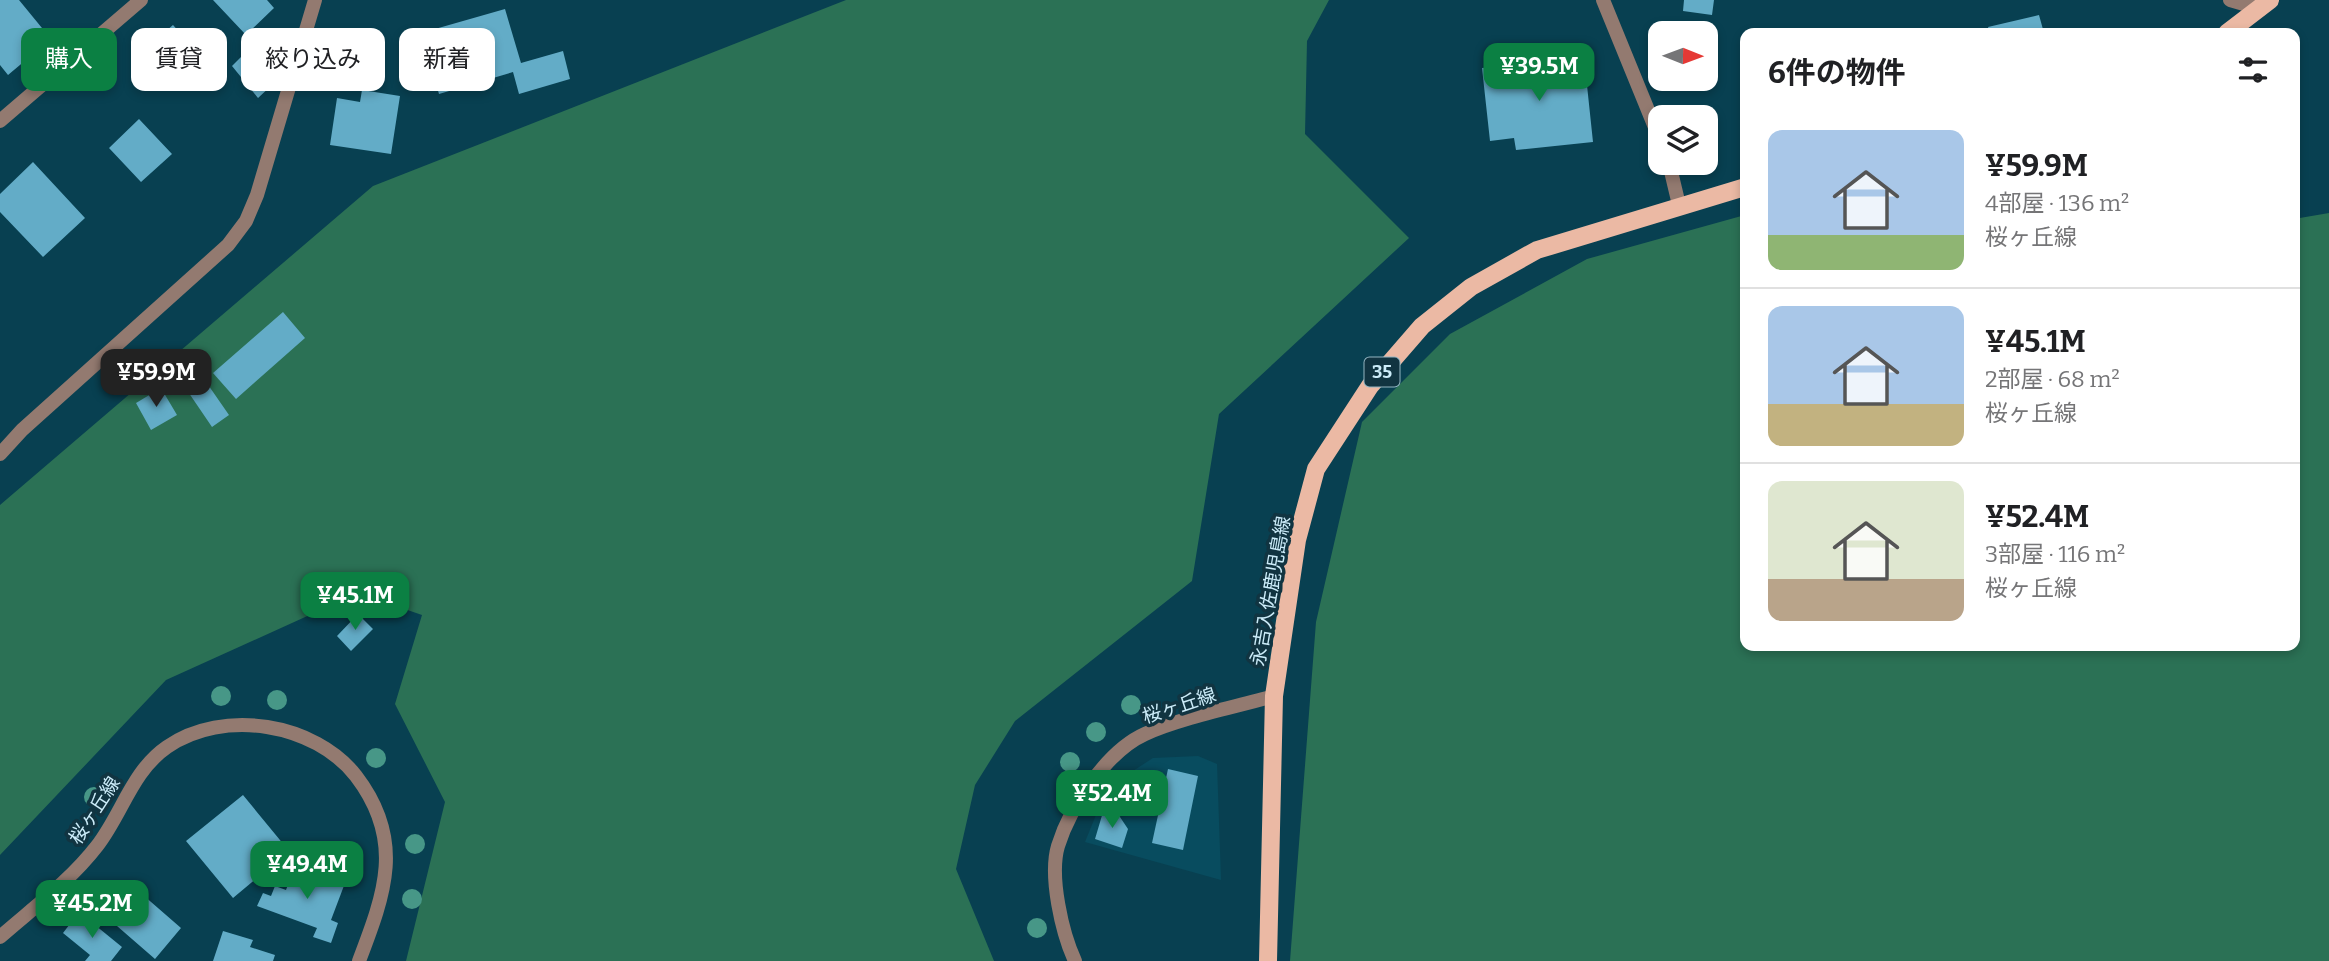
<!DOCTYPE html>
<html lang="ja">
<head>
<meta charset="utf-8">
<style>
	body { margin:0; font-family:Bitter,"Noto Sans JP",serif; background:#f2f2f2; color:#202124; height:100vh; display:flex; flex-direction:column; font-size:26px; white-space:nowrap }
	* { box-sizing:border-box; margin:0 }
	p { font-size:23px; color:#757577 }
	.icon { flex:none; width:38px; height:38px; fill:none; stroke:currentColor; stroke-width:2; stroke-linecap:round; stroke-linejoin:round }
	.map { position:relative; flex:1; overflow:hidden }
	.panel { position:absolute; left:1740px; top:28px; width:560px; height:623px; display:flex; flex-direction:column; background:#fff; border-radius:14px; box-shadow:0 4px 10px #0003 }
	.panel>* { flex:none }
	.top-card { position:absolute; left:21px; top:28px; width:665px; height:63px; display:flex; gap:14px }
	.needle { width:46px; rotate:91deg }
	.fabs { position:absolute; left:1648px; top:21px; display:grid; gap:14px }
	.fabs a { display:grid; place-items:center; width:70px; height:70px; border-radius:14px; background:#fff; box-shadow:0 4px 10px #0003; font-size:35px }
	.price { position:absolute; translate:-50% -60px; padding:0 16px; border-radius:14px; background:#0b8043; color:#fff; font-size:23px; line-height:46px; filter:drop-shadow(0 2px 4px #0008) }
	.price::after { content:''; position:absolute; left:50%; top:42px; width:21px; height:16px; margin-left:-10px; background:inherit; clip-path:polygon(0 0,100% 0,50% 100%) }
	.price.current { background:#222; color:#fff }
	ul { padding:0; list-style:none }
	li { display:flex; align-items:center; gap:21px; height:175px; padding:0 28px }
	li+li { border-top:2px solid #e0e0e0 }
	li span { display:grid; place-items:center; flex:none; width:196px; height:140px; border-radius:14px; color:#555 }
	li>.icon { margin-inline-start:auto }
	span .icon { width:84px; height:84px; fill:#fffc; stroke-width:1 }
	li b { font-size:30px }
	h2 { display:flex; justify-content:space-between; align-items:center; height:84px; padding:0 28px; font-size:30px }
	.chip { padding:0 24px; border-radius:14px; background:#fff; box-shadow:0 4px 10px #0003; font-size:24px; line-height:63px }
	.chip.current { background:#0b8043; color:#fff }
	.map>svg:first-child { display:block }
	.built { fill:#084c5f }
	.forest { fill:#2b7155 }
	.building { fill:#63acc7 }
	.lines { fill:none; stroke-linecap:round; stroke-linejoin:round }
	.minor { stroke:#937a70; stroke-width:14 }
	.tertiary { stroke:#937a70; stroke-width:14 }
	.primary { stroke:#ebb9a4; stroke-width:18 }
	.tree { fill:#479787 }
	.labels { text-anchor:middle; stroke-width:7; stroke-linejoin:round; paint-order:stroke }
	.shield { fill:#113441; stroke:#94b5c2; stroke-width:2 }
	.shield-label { font-size:18px; font-weight:bold; fill:#ccecf9 }
	.street-label { font-size:19px; fill:#ccecf9; stroke:#113441 }
</style>
</head>
<body>
<div class="map">
<svg width="2329" height="961" viewBox="0 0 2329 961">
	<rect width="100%" height="100%" fill="#084051"/>
	<path class="built" d="M1198 756 1217 764 1221 880 1085 842 1098 810 1119 780 1153 758Z"/>
	<path class="forest" d="M846 0H1329L1307 41 1305 134 1409 238 1219 414 1192 581 1015 721 975 785 956 869 994 961H406L445 802 395 704 422 615 358 593 166 680 0 855V505L373 186Z
		M2329 213V961H1290L1316 622 1362 422 1450 334 1587 259 1745 215V646H2294V219Z"/>
	<path class="building" d="M0 0H19L51 39 8 75 0 65Z
		M213 0H267L274 8 246 35Z
		M1684 0H1714L1712 15 1683 11Z
		M505 9 521 63 563 51 570 79 519 94 513 72 439 94 421 33Z
		M2039 15 2044 33H1990L1988 27Z
		M173 25 198 53 177 71 152 43Z
		M254 44 273 66 272 85 258 98 232 66Z
		M1584 57 1593 142 1516 150 1514 138 1490 141 1482 68Z
		M362 90 400 96 391 154 330 145 337 98 360 102Z
		M139 119 172 154 141 182 109 148Z
		M33 162 85 218 43 257 0 212V194Z
		M283 312 305 338 236 399 213 373Z
		M195 366 229 415 212 427 178 377Z
		M161 388 177 415 151 430 136 403Z
		M358 614 373 629 351 651 337 636Z
		M1168 769 1198 776 1183 850 1152 843Z
		M243 795 289 851 233 898 186 841Z
		M1103 812 1120 817 1128 829 1122 848 1095 839Z
		M295 865 345 883 331 920 338 923 331 943 313 937 317 928 257 906 263 893 271 896 275 886 286 890Z
		M143 895 181 928 155 959 117 926Z
		M79 912 122 947 111 961H85L90 955 63 933Z
		M223 931 253 940 250 947 275 955 273 961H213Z"/>
	<g class="lines">
		<path class="minor" d="M1603 0 1661 142
			M2230 0 2261 9
			M0 121 141 0
			M1669 163 1679 205
			M0 454 22 430 228 245 246 221 257 195 315 0"/>
		<path class="tertiary" d="M0 937C33 908 70 881 97 846 122 814 132 771 167 747 223 708 315 723 356 776 405 840 385 893 359 961
			M1075 961C1062 933 1049 876 1058 846 1070 807 1107 751 1145 734 1179 718 1236 707 1274 696"/>
		<path class="primary" d="M2227 33 2270 0
			M1268 961 1274 696 1297 540 1316 469 1370 386 1422 326 1471 287 1537 250 1745 187"/>
	</g>
	<g class="tree">
		<circle cx="221" cy="696" r="10"/>
		<circle cx="277" cy="700" r="10"/>
		<circle cx="1131" cy="705" r="10"/>
		<circle cx="1096" cy="732" r="10"/>
		<circle cx="376" cy="758" r="10"/>
		<circle cx="1070" cy="762" r="10"/>
		<circle cx="94" cy="797" r="10"/>
		<circle cx="415" cy="844" r="10"/>
		<circle cx="412" cy="899" r="10"/>
		<circle cx="1037" cy="928" r="10"/>
	</g>
	<g class="labels">
		<rect class="shield" x="1364.5" y="357.5" width="35" height="29" rx="5"/>
		<g class="shield-label">
			<text x="1382" y="378">35</text>
		</g>
		<g class="street-label">
			<text transform="translate(1270 591) rotate(-80)" y="7">永吉入佐鹿児島線</text>
			<text transform="translate(1179 705) rotate(-18)" y="7">桜ヶ丘線</text>
			<text transform="translate(94 810) rotate(-57)" y="7">桜ヶ丘線</text>
		</g>
	</g>
</svg>
<div class="fabs">
<a><svg class="needle" viewBox="-14 -14 28 28"><path d="M0-13l5 13h-10z" fill="#e53935"/><path d="M0 13l5-13h-10z" fill="#757577"/></svg></a>
<a><svg class="icon" aria-label="layers" viewBox="0 0 24 24"><path d="M12 4l9 5-9 5-9-5zM3 14l9 5 9-5"/></svg></a>
</div>
<b class="price" style="left:1539px;top:103px">¥39.5M</b>
<b class="price current" style="left:156px;top:409px">¥59.9M</b>
<b class="price" style="left:355px;top:632px">¥45.1M</b>
<b class="price" style="left:1112px;top:830px">¥52.4M</b>
<b class="price" style="left:307px;top:901px">¥49.4M</b>
<b class="price" style="left:92px;top:940px">¥45.2M</b>
<div class="top-card">
<a class="chip current">購入</a>
<a class="chip">賃貸</a>
<a class="chip">絞り込み</a>
<a class="chip">新着</a>
</div>
<section class="panel">
<h2>6件の物件<svg class="icon" aria-label="filters" viewBox="0 0 24 24"><path d="M4 7h16M4 17h16"/><circle cx="9" cy="7" r="2"/><circle cx="15" cy="17" r="2"/></svg></h2>
<ul>
<li><span style="background:linear-gradient(#a9c7e8 75%,#8fb573 0)"><svg class="icon" aria-label="home" viewBox="0 0 24 24"><path d="M3 11l9-7 9 7M6 9v11h12V9"/></svg></span><div><b>¥59.9M</b><p>4部屋 · 136 m²</p><p>桜ヶ丘線</p></div></li>
<li><span style="background:linear-gradient(#a9c7e8 70%,#c2b280 0)"><svg class="icon" aria-label="home" viewBox="0 0 24 24"><path d="M3 11l9-7 9 7M6 9v11h12V9"/></svg></span><div><b>¥45.1M</b><p>2部屋 · 68 m²</p><p>桜ヶ丘線</p></div></li>
<li><span style="background:linear-gradient(#dfe7d0 70%,#b9a48a 0)"><svg class="icon" aria-label="home" viewBox="0 0 24 24"><path d="M3 11l9-7 9 7M6 9v11h12V9"/></svg></span><div><b>¥52.4M</b><p>3部屋 · 116 m²</p><p>桜ヶ丘線</p></div></li>
</ul>
</section>
</div>
</body>
</html>
